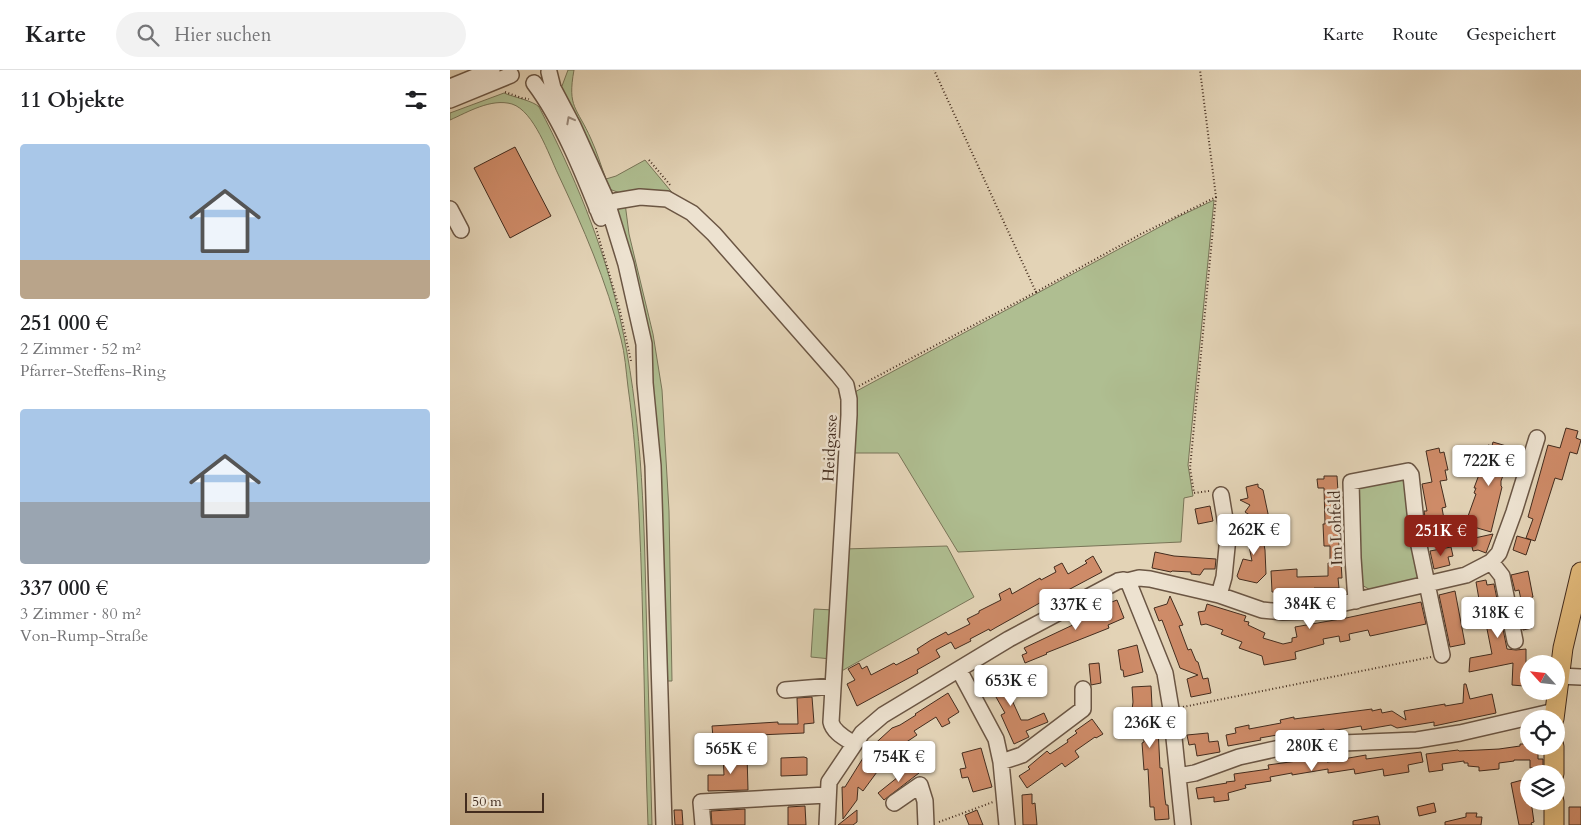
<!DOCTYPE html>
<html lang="de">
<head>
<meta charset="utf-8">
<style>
	body { margin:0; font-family:Cardo,serif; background:#f2f2f2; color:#202124; height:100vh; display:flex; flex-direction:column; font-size:19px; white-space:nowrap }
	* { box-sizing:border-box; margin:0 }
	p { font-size:16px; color:#757577 }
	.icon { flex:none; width:28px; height:28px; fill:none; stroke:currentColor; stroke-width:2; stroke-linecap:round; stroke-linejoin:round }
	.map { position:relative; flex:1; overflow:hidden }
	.details { display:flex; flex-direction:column; background:#fff; width:450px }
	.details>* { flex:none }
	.needle { width:32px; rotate:297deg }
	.tools { position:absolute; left:1070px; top:585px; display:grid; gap:10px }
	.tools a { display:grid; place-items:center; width:45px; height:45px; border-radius:50%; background:#fff; box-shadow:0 5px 20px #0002; font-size:25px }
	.scale { position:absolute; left:15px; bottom:12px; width:79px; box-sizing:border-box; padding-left:5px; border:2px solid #432c1e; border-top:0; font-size:14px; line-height:18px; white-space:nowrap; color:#432c1e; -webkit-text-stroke:4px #ede2d0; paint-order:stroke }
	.price { position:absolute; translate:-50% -42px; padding:0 11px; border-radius:5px; background:#fff; color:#222; font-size:16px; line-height:32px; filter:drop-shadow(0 1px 2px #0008) }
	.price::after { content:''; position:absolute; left:50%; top:30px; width:15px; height:11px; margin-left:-8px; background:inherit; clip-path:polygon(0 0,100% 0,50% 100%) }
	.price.current { background:#8f2418; color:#fff }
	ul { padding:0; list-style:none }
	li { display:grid; align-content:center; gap:10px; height:265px; padding:0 20px }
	li span { display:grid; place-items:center; height:155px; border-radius:5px; color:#555 }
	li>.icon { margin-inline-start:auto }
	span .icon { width:90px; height:90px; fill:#fffc; stroke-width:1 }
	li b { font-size:21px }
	h2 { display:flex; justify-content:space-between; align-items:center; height:60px; padding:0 20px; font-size:21px }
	header { display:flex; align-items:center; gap:30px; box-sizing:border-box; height:70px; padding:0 25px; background:#fff; border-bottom:1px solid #e0e0e0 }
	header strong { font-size:24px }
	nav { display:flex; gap:28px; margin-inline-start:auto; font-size:18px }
	.search { width:350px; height:45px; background:#f2f2f2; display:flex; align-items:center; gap:12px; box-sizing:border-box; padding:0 18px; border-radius:28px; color:#757577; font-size:19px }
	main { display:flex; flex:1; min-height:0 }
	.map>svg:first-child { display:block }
	.green { fill:#afbe91; stroke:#797558 }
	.building { fill:#ce8b68; stroke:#432c1e }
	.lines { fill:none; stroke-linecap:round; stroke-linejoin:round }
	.minor-casing { stroke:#6b5644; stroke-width:18 }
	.major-casing { stroke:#432c1e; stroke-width:21 }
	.path { stroke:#432c1e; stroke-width:2; stroke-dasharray:1 2.5; stroke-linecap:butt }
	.minor { stroke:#ede2d0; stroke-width:15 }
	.major { stroke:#e2ba7b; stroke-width:19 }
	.oneway { stroke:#988777 }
	.labels { text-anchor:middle; stroke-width:5; stroke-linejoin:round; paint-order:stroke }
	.street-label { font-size:16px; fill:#432c1e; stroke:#ede2d0 }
</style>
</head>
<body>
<header>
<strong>Karte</strong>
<div class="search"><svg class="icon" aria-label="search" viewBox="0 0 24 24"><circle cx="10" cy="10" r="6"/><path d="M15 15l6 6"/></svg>Hier suchen</div>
<nav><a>Karte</a><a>Route</a><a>Gespeichert</a></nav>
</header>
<main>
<section class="details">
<h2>11 Objekte<svg class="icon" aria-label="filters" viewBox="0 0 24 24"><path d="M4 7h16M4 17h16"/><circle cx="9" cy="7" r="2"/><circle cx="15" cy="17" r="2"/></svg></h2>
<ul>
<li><span style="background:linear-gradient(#a9c7e8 75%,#b9a48a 0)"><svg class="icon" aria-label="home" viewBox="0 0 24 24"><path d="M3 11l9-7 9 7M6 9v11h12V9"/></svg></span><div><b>251 000 €</b><p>2 Zimmer · 52 m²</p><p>Pfarrer-Steffens-Ring</p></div></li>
<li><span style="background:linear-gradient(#a9c7e8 60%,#9aa5b1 0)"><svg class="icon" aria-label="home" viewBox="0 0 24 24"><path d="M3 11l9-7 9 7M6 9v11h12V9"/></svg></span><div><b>337 000 €</b><p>3 Zimmer · 80 m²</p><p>Von-Rump-Straße</p></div></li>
</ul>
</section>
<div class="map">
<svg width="1131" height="755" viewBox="0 0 1131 755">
	<rect width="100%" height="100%" fill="#e3d3b6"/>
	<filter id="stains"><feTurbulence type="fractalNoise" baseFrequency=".004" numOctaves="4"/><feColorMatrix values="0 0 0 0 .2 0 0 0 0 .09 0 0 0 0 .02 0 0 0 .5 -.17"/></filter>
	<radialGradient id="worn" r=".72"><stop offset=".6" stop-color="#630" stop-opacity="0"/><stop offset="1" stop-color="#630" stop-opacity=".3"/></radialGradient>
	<path class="green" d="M118 0H124C117 38 127 37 141 69 147 82 151 96 156 109L166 106 195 90 225 126 173 124 159 119 107 21 112 16Z
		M54 23C63 27 84 31 89 37 124 104 153 174 170 248 191 341 194 437 196 533 198 607 200 681 202 755H198C194 651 194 547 189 444 187 401 184 359 178 317 176 301 175 284 171 269 157 212 133 157 108 104 99 85 84 41 62 34 41 28 18 42 0 50V43Z
		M764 130 738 395 743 426 734 428 731 472 508 482 448 383H401L403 323 728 147Z
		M175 133 179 164 203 264 212 320 219 441 222 611H217L210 411 166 145 171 135Z
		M954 409 958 410 969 508 967 511 922 521 912 515 909 503 906 425 910 418Z
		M497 476 524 527 388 603 394 479Z
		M364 539 384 540 381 589 361 587Z"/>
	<path class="building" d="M65 77 101 146 60 168 24 98Z
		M1116 358 1128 361 1126 368 1131 370 1127 384 1120 382 1112 410 1105 408 1085 471 1076 468 1083 449 1078 447 1098 375 1110 378Z
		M1043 372 1063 378 1051 411V416L1052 417 1041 462 1017 455 1018 450 1017 449 1026 424 1024 423 1026 418H1024L1033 394H1032L1034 388H1032L1035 380H1036L1038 375 1042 376Z
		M989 378 990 383 994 382 998 400H995L997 410 990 411 996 437 992 438 996 460 987 462 986 457 977 459 974 441H977L972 414 982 412 976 381Z
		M874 406H887L891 469H889V492H891L892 508H888L889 518H864L865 523 822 522 821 501 847 499V507L878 506V493H880V476H874L873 454H875L874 418H868L867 409H874Z
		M808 414V417L813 420 820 453 813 454 795 442 800 435 790 430 798 428 796 417Z
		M760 436 763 451 748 454 745 439Z
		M810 453 815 480 816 504 807 513 789 509 787 506 793 489 802 491 795 456Z
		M1043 464 1036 483 1028 480 1023 481 1020 469Z
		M1067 466 1081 470 1076 485 1063 480Z
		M1001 477 1003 486 998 487 1000 495 984 499 980 481Z
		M705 482 724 486 766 489 765 499H754L750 505 741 504V502L722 501 721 502 702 498Z
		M643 486 652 502 605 527 604 525 545 558 540 561 539 559 520 569 521 571 505 579 501 572 486 580 490 587 467 600 468 603 407 636 397 614 405 610 398 599 409 593 412 599 417 596 421 605 444 593 446 595 469 583 467 579 481 570 496 562 498 565 520 554 517 549 529 543V541L551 530 549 524 560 518 562 524 590 508 591 510 606 502 604 497 612 493 618 504 637 493 635 491Z
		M1078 501 1083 527 1071 530 1069 520 1065 521 1061 505Z
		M1036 510 1037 515 1044 514 1057 579 1066 580 1076 579V594H1079V604H1075L1074 616 1062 615 1063 593 1019 602 1020 588 1042 584 1032 534 1030 535 1026 512Z
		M1005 521 1015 574 1000 577 989 525Z
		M720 526 733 555 729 556 738 580 741 579 746 591 748 592 753 609 758 608 761 623 741 627 737 609 748 605 730 598 712 550 709 551 704 538 717 534Z
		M667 530 674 548 658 555 659 558 596 583 597 584 575 593 572 585 577 583 574 578 627 553 626 551 652 539 651 536Z
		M971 532 976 554 925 565 920 566 918 560 899 564 900 570 890 572 889 566 873 569 874 574 845 582 846 589 814 595 812 586 789 578 792 572 771 564 773 560 756 554 751 555 748 542 755 541 757 534 796 546 794 551 799 552 798 555 815 563 813 568 833 574 842 572V568L847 567 845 557 896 548Z
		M1079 535 1082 558 1073 560 1068 537Z
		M687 575 693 602 674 607 673 600H671L668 580Z
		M649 593 651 613 641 615 639 594Z
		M546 596 550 603 552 602 562 620 559 621 563 627 561 628 571 650H578L594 643 598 652 576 661 579 667 564 674 551 645 555 643 533 604Z
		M1014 614H1016L1020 629 1042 624 1046 643 984 656V652L947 658 941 655 912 660 911 656 874 662V659L833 666V664L810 668 811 670 778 676 776 665 786 663 785 658 799 655V659L831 653 830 650 844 647V649L922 639V641L931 639 932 643 942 641 956 650 954 641 995 634V636L1013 633Z
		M701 616 703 656H706L708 658 710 698H712L715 729 716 735H718L719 749 705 750 704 737H700L698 699 694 700 692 673 694 672 693 657H686L685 647 681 648 680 640H682L683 632 682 617Z
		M498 623 509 642 498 649 500 653 492 657 486 647 464 661 467 665 446 679 448 681 436 693 435 691 413 721 408 717 407 730 393 749 392 717H395L418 680 442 658 450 655 466 645 465 644Z
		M362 627 364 653 354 654V663L263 667 262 656 328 652V654H348L347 628Z
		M642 649 653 664 646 668 645 667 625 681 629 687 615 697 612 693 577 718 569 706 580 699 578 697 597 681 600 684 618 672 617 670 627 663 625 661Z
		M758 663 759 672 768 671 770 682 747 686 745 674 739 675 737 665Z
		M1070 674H1079V676H1088V689H1093V697L1080 698V690H1064V691L1049 693V699L1029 701V697L1018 696V693H1014V691L992 694 993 700 979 702 976 684 1008 680 1009 681 1049 679 1070 676Z
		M531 678 542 717 523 722 518 707 512 708 510 699 516 698 512 683Z
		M971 682 973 692 958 695 959 702 934 706 933 699 905 704 904 699 878 703V699L842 705V703L820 707 821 711 795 715 796 718 778 723 779 730 764 732V727L748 729 746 718 777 713 776 712 785 711 784 704 819 699 818 695 876 687 877 692 893 690V689L916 685V689Z
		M291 684H297L298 720 258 721V705H274L273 685Z
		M354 687 357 688V705L331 706V688Z
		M463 695 469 703 434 730 428 723Z
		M1076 709 1079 722V731H1081L1084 752 1081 753 1082 755H1069L1061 713Z
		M582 724V734L585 733 587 755H573L572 725Z
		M984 733 986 742 969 746 967 737Z
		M355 736 356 755H338V737Z
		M1119 737H1131V755H1119Z
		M295 739V755H262L261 741Z
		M224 740H232L233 755H225Z
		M407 740V752L403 755H388Z
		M527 740 533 755H519L515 745Z
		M1016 743H1027L1026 747H1032L1031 755H995V752L1016 747Z
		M928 746 930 755H903V751Z"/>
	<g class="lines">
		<g class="minor-casing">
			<path id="minor" d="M99 2 103 18 123 56 156 129 176 194 194 274 195 313 203 396 214 755
				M84 13C112 50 134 105 151 148
				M0 17 42 0
				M0 30 61 5
				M0 139 11 160
				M147 139 166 131 190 127 217 129 242 143 264 164 388 305 396 315 399 329V345L381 652C383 662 395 668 404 674
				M1041 492 1052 506 1065 571
				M677 511 680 516 715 603 721 639 733 755
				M769 525 774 507 778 467 771 425
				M906 531 903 488 901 412 958 401 961 405 968 471 992 585
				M509 600 546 669 551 692 557 755
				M1109 606 1131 607
				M335 620 383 616
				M551 692 572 685 633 639V619
				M728 706 745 703 789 687 843 675 967 670 1010 663 1105 641
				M444 733 470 715 475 731 476 755
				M253 755 251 732 377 725
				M377 755 379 712 412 663 433 645 559 569 668 511 674 510 677 511 689 508 700 509 769 525 812 540 833 542 860 541 1016 505 1041 492 1049 483 1064 442 1087 368"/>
		</g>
		<g class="major-casing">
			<path id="major" d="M1104 649 1113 578 1131 502
				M1104 704V676
				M1104 731V755"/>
		</g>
		<path class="path" d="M55 22 72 28 79 29
			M199 90 221 116
			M146 158 170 241 181 291
			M586 222 691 164 766 127 750 0
			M409 316 586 222 484 0
			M759 421 744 423 740 398 766 127
			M733 637 981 587
			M489 752 543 732"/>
		<use href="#minor" class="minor"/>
		<use href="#major" class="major"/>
	</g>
	<defs><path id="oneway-chevron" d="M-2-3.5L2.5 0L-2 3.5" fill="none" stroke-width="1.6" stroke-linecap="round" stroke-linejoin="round" transform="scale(1.25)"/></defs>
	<use class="oneway" href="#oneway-chevron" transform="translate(120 50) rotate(-118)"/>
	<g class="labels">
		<g class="street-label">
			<text transform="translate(379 378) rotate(-87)" y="6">Heidgasse</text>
			<text transform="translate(885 458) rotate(-92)" y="6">Im Lohfeld</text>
		</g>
	</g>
	<rect width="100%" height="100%" filter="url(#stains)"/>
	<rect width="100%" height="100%" fill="url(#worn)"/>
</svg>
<div class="tools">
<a><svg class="needle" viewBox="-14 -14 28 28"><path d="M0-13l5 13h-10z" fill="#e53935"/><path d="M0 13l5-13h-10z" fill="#757577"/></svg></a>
<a><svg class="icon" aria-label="locate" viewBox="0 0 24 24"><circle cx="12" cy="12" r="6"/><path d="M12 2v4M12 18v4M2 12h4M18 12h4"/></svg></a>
<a><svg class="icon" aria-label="layers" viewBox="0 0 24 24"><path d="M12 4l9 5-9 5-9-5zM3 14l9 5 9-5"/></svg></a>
</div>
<div class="scale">50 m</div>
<b class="price" style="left:1039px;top:417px">722K €</b>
<b class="price" style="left:804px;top:486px">262K €</b>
<b class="price current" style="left:991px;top:487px">251K €</b>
<b class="price" style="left:860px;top:560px">384K €</b>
<b class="price" style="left:626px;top:561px">337K €</b>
<b class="price" style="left:1048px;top:569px">318K €</b>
<b class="price" style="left:561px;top:637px">653K €</b>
<b class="price" style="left:700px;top:679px">236K €</b>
<b class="price" style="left:862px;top:702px">280K €</b>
<b class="price" style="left:281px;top:705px">565K €</b>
<b class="price" style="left:449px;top:713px">754K €</b>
</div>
</main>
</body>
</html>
